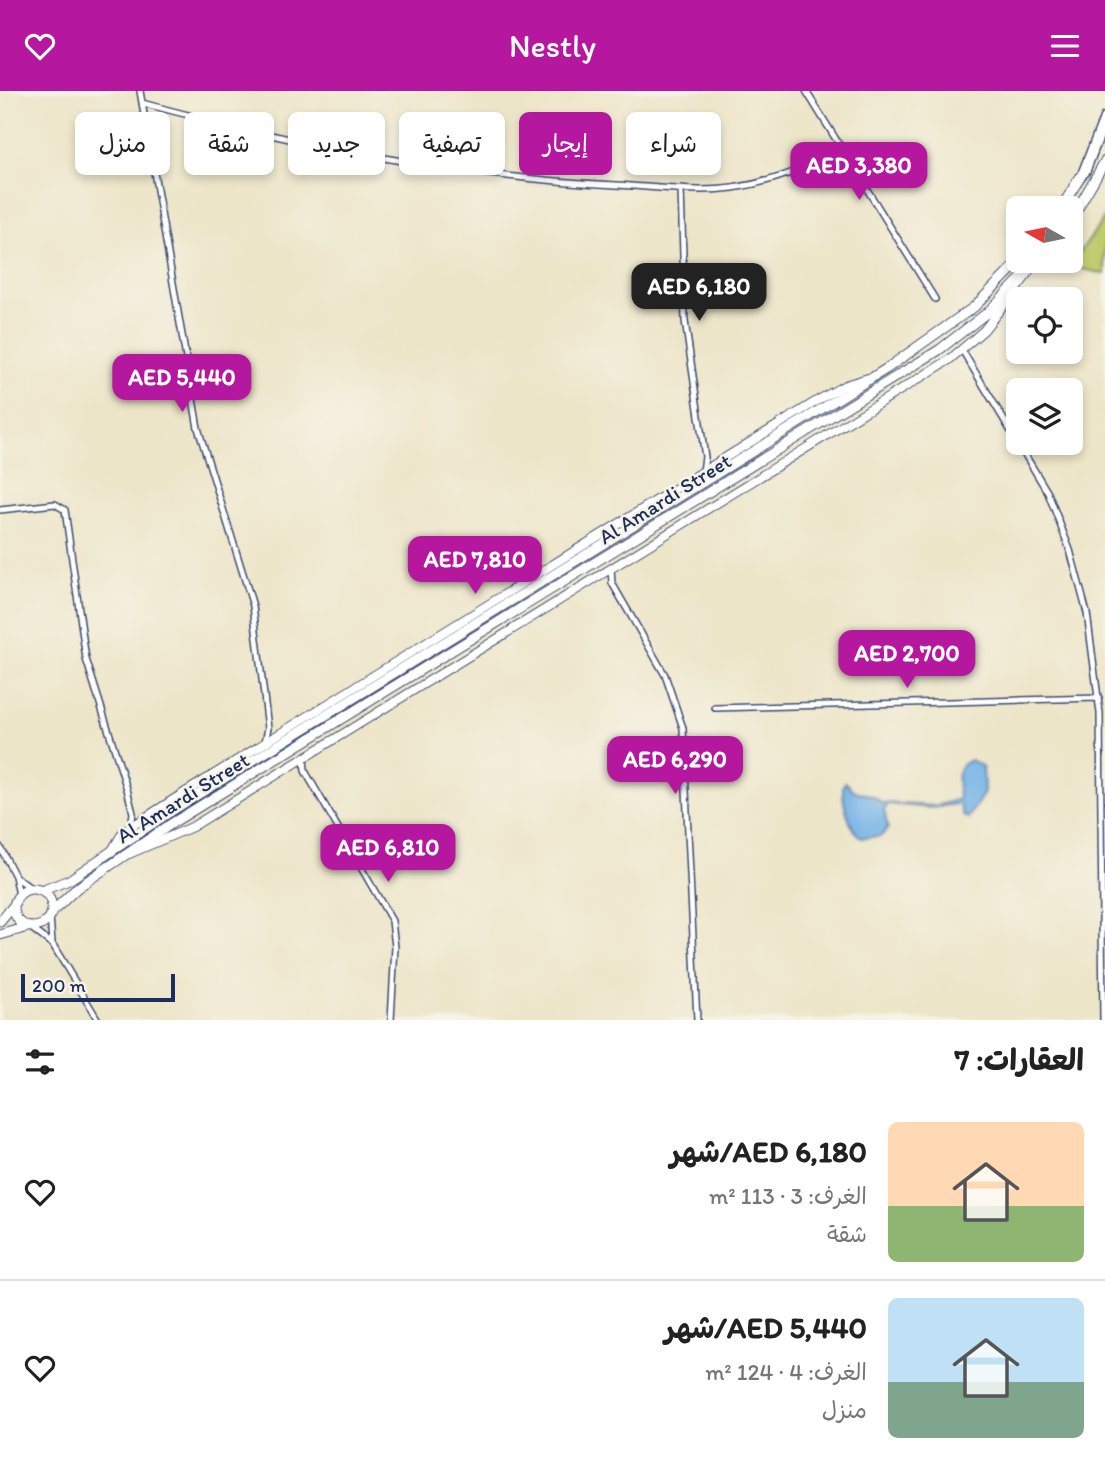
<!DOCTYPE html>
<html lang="ar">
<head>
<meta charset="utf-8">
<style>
	body { margin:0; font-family:Itim,"Playpen Sans Arabic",sans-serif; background:#f6f6f6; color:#222; direction:rtl; height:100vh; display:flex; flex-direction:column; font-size:26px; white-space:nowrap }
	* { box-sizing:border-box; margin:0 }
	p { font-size:23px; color:#767676 }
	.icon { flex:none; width:38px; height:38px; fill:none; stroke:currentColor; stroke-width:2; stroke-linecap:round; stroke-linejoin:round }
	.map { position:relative; height:929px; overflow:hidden; direction:ltr }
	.sheet { display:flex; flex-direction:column; background:#fff; flex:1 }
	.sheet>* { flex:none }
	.hud { position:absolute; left:21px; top:21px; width:700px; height:63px; direction:rtl; display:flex; gap:14px }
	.needle { width:46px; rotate:279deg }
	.tools { position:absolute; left:1006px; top:105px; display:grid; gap:14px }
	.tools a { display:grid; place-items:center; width:77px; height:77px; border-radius:10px; background:#fff; box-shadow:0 4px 10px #0003; font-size:35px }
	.scale { position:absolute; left:21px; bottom:18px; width:154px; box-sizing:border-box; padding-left:7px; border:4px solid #1b2f5e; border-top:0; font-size:19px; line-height:24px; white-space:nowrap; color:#1b2f5e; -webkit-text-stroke:5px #f7f3e8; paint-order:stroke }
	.price { position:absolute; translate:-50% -60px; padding:0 16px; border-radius:14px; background:#b5179e; color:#fff; font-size:23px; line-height:46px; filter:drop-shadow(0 2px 4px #0008) }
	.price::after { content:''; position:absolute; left:50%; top:42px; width:21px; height:16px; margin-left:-10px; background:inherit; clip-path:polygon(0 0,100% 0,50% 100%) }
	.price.current { background:#222; color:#fff }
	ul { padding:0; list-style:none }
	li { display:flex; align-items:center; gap:21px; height:175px; padding:0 21px }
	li+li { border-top:2px solid #e0e0e0 }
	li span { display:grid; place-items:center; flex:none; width:196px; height:140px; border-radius:10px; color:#555 }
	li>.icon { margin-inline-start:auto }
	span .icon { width:84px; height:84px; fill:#fffc; stroke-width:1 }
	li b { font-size:30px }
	h2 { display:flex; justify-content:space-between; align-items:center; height:84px; padding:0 21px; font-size:30px }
	.pill { padding:0 24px; border-radius:10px; background:#fff; box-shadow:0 4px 10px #0003; font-size:24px; line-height:63px }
	.pill.current { background:#b5179e; color:#fff }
	header { display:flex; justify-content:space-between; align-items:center; height:91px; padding:0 21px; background:#b5179e; color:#fff; font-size:32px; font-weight:600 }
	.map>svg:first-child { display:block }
	.green { fill:#bfcc6d; stroke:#6d7e66; stroke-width:2 }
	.water { fill:#73b2e6; stroke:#4770a2; stroke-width:2 }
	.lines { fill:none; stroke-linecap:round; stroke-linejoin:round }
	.street-casing { stroke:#3a4a6e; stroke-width:8 }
	.secondary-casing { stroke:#3a4a6e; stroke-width:10 }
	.primary-casing { stroke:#3a4a6e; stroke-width:11 }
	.highway-casing { stroke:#3a4a6e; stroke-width:13 }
	.street { stroke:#fff; stroke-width:5 }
	.secondary { stroke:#fff; stroke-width:8 }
	.primary { stroke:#fff; stroke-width:9 }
	.highway { stroke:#fff; stroke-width:10 }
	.labels { text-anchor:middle; stroke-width:5; stroke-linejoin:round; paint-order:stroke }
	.street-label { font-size:21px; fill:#1b2f5e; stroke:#f7f3e8 }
</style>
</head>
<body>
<header><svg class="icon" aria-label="menu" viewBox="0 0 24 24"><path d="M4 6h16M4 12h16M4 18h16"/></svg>Nestly<svg class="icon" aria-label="heart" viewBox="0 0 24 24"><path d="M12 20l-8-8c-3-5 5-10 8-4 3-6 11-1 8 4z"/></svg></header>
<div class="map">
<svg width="1105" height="929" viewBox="0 0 1105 929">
	<rect width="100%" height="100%" fill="#f7f3e8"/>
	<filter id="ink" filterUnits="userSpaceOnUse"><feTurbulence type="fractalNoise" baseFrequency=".0143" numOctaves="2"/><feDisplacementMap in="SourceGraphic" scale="14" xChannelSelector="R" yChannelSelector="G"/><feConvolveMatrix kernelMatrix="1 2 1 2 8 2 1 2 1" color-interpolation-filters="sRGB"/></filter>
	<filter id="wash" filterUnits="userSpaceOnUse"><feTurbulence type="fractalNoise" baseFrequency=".00686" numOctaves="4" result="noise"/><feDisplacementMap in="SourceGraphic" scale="28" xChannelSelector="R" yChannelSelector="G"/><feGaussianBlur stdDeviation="1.57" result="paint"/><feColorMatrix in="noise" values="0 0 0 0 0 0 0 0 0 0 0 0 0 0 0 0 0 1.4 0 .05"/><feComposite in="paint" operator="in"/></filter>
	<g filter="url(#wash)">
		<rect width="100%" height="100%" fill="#ede5c8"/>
		<path class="green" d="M1105 126V183L1070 175Z"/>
		<path class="water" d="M971 669 983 676 984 702 968 727 963 725 960 714 957 713 932 717 888 713 884 719 888 737 881 745 862 747C850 741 838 701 845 691L855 700 873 705 882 712 936 715 959 708C958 693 952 675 971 669Z"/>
	</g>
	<g filter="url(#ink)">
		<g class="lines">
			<g class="street-casing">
				<path id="street" d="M140 0 198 337 253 515 268 637 265 651
					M806 0 935 208
					M142 12C300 54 453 86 616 94 654 96 695 102 733 97 772 91 808 78 841 56
					M681 98 685 230 705 366 703 380
					M962 259 1048 402 1070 459 1087 522 1100 622 1103 929
					M0 419 55 413 65 419 86 568 127 698 133 722 131 735
					M611 478 612 492 665 584 683 637 697 929
					M715 617 1099 607
					M304 667 305 680 392 830 395 856 391 929
					M0 756 15 785 19 804
					M17 787 32 798
					M50 826 52 851
					M31 837 53 854 98 929"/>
			</g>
			<g class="secondary-casing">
				<path id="secondary" d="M111 761 123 741 171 710 820 308 845 294 868 287
					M129 763 192 736 949 269 984 239 1028 183"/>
			</g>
			<g class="primary-casing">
				<path id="primary" d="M1061 117 1086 77
					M1071 129 1105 70
					M14 817a19 19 0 1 1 38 0a19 19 0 1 1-38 0Z
					M41 800 69 789 168 722 886 278 974 216 1020 170
					M52 821 77 797 174 731 939 259 988 221 1038 170
					M0 831 14 814
					M0 844 28 836"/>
			</g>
			<g class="highway-casing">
				<path id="highway" d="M1084 81 1105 27"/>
			</g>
			<use href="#street" class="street"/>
			<use href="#secondary" class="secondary"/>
			<use href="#primary" class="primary"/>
			<use href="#highway" class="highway"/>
		</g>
	</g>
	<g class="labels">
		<g class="street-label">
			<text transform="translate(665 408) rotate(-32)" y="7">Al Amardi Street</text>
			<text transform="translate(183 707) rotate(-32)" y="7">Al Amardi Street</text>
		</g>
	</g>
</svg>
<div class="tools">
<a><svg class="needle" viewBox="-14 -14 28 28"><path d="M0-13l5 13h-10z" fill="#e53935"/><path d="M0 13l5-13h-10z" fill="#767676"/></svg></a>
<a><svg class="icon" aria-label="locate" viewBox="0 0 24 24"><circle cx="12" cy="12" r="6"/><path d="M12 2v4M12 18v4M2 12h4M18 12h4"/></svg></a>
<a><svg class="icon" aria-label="layers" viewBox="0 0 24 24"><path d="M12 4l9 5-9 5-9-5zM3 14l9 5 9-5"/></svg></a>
</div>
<div class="scale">200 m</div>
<b class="price" style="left:859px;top:111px">AED 3,380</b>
<b class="price current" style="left:699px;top:232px">AED 6,180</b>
<b class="price" style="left:182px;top:323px">AED 5,440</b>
<b class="price" style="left:475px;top:505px">AED 7,810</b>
<b class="price" style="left:907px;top:599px">AED 2,700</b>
<b class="price" style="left:675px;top:705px">AED 6,290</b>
<b class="price" style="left:388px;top:793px">AED 6,810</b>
<div class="hud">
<a class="pill">شراء</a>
<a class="pill current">إيجار</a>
<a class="pill">تصفية</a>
<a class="pill">جديد</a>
<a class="pill">شقة</a>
<a class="pill">منزل</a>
</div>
</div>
<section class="sheet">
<h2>العقارات: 7<svg class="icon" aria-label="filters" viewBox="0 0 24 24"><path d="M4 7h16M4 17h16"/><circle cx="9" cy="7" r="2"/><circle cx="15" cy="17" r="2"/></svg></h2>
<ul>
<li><span style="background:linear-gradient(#ffd9b3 60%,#8fb573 0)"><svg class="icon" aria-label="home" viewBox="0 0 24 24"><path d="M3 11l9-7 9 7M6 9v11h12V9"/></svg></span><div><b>AED 6,180/شهر</b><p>الغرف: 3 · 113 m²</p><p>شقة</p></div><svg class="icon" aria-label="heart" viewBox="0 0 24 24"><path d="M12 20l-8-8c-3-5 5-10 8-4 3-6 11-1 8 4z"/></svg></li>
<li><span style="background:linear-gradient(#bfe0f5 60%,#7fa58c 0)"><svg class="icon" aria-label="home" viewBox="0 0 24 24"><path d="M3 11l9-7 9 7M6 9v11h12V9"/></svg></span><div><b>AED 5,440/شهر</b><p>الغرف: 4 · 124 m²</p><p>منزل</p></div><svg class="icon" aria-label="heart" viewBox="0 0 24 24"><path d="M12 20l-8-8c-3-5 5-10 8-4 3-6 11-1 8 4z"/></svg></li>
</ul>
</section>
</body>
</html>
